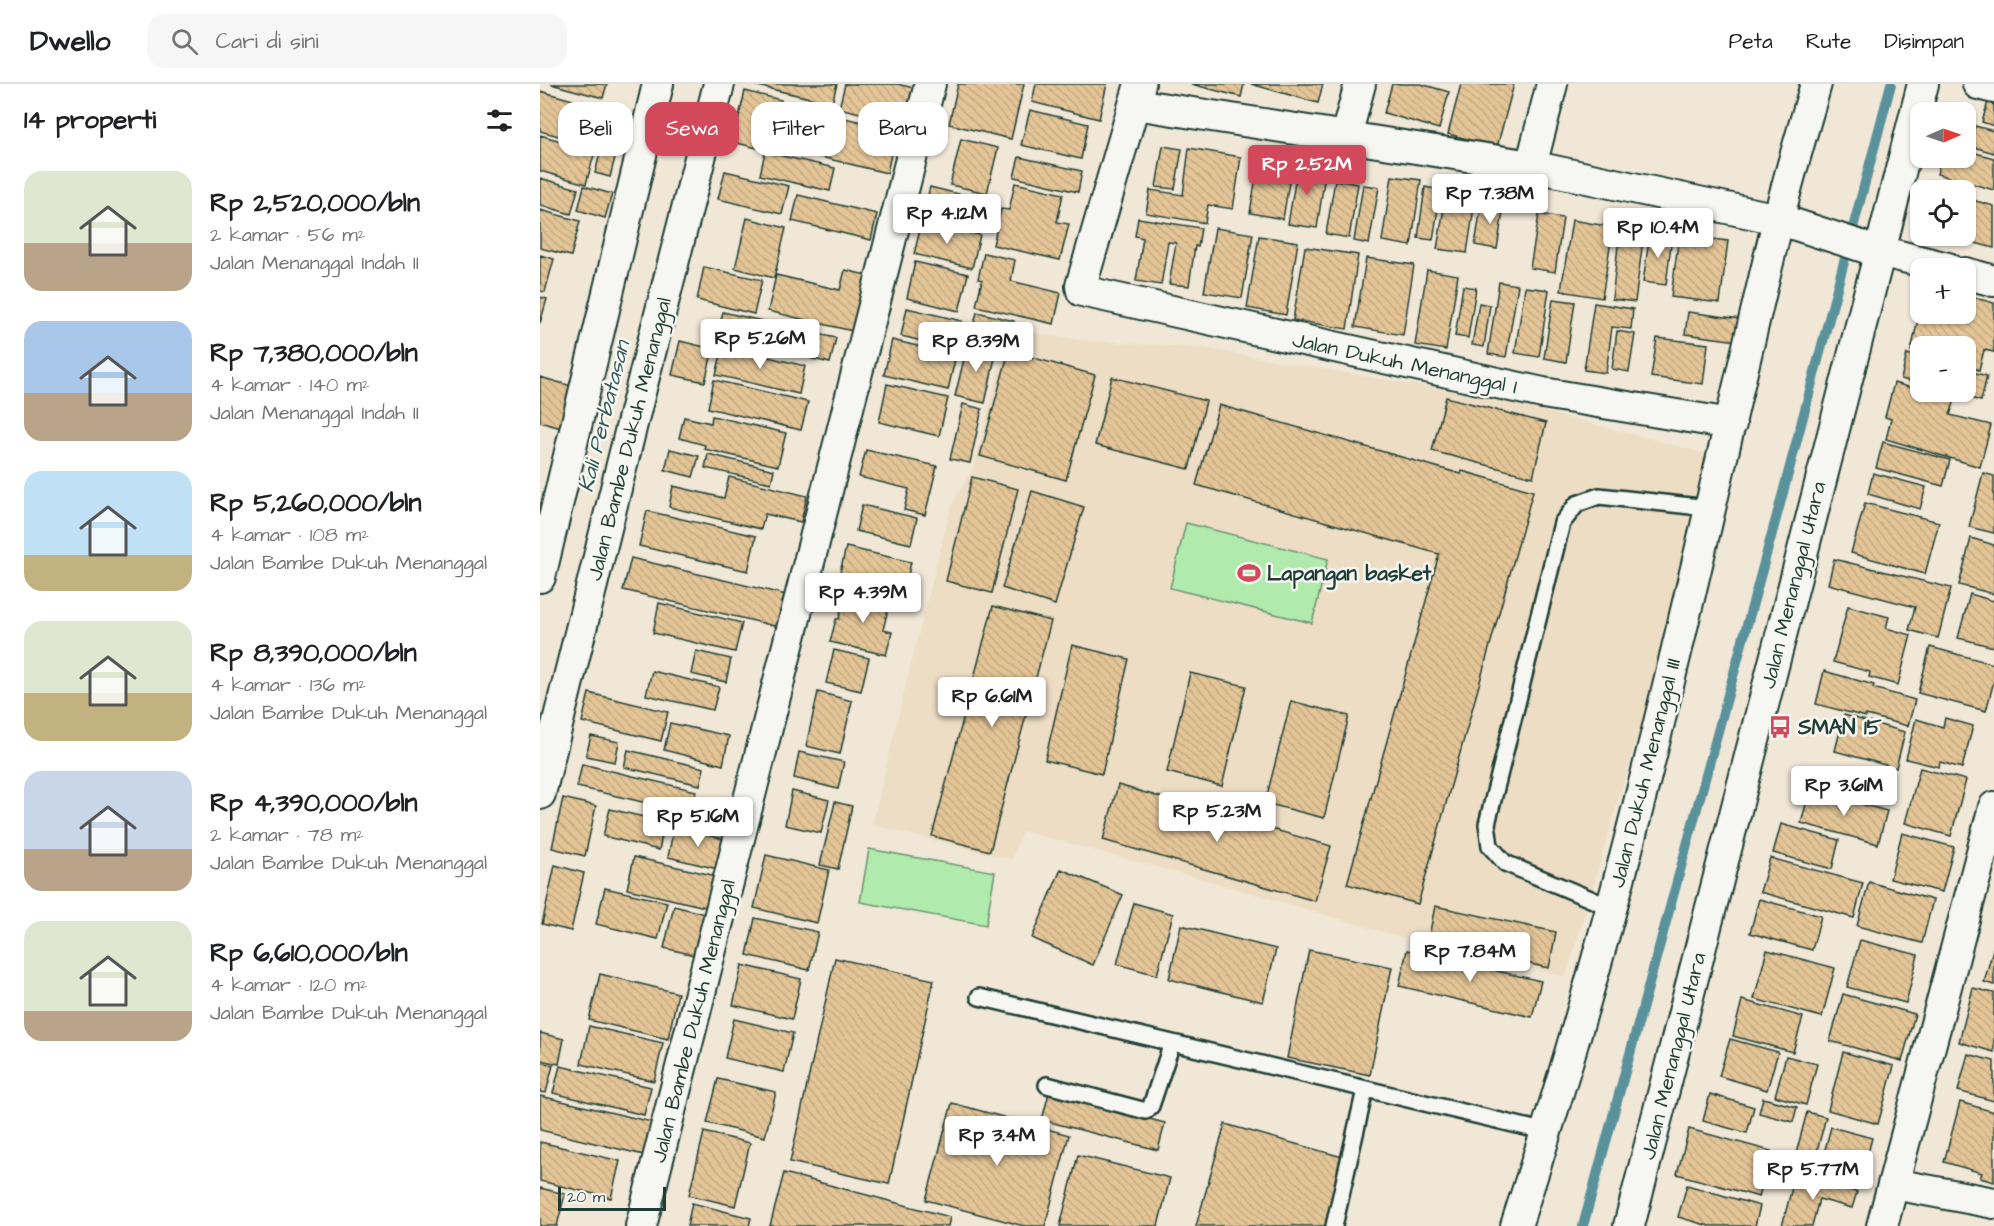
<!DOCTYPE html>
<html lang="id">
<head>
<meta charset="utf-8">
<style>
	body { margin:0; font-family:"Architects Daughter",sans-serif; background:#f6f6f6; color:#202124; height:100vh; display:flex; flex-direction:column; font-size:22px; white-space:nowrap }
	* { box-sizing:border-box; margin:0 }
	p { font-size:20px; color:#757577 }
	.icon { flex:none; width:33px; height:33px; fill:none; stroke:currentColor; stroke-width:2; stroke-linecap:round; stroke-linejoin:round }
	.map { position:relative; flex:1; overflow:hidden }
	.details { display:flex; flex-direction:column; background:#fff; width:540px }
	.details>* { flex:none }
	.hud { position:absolute; left:18px; top:18px; width:570px; height:54px; display:flex; gap:12px }
	.needle { width:39px; rotate:88deg }
	.tools { position:absolute; left:1370px; top:18px; display:grid; gap:12px }
	.tools a { display:grid; place-items:center; width:66px; height:66px; border-radius:12px; background:#fff; box-shadow:0 2px 4px #0004; font-size:30px }
	.scale { position:absolute; left:18px; bottom:15px; width:108px; box-sizing:border-box; padding-left:6px; border:3px solid #1f3d34; border-top:0; font-size:16px; line-height:21px; white-space:nowrap; color:#1f3d34; -webkit-text-stroke:4px #f6f6f2; paint-order:stroke }
	.price { position:absolute; translate:-50% -51px; padding:0 14px; border-radius:6px; background:#fff; color:#222; font-size:20px; line-height:39px; filter:drop-shadow(0 2px 3px #0008) }
	.price::after { content:''; position:absolute; left:50%; top:36px; width:18px; height:14px; margin-left:-9px; background:inherit; clip-path:polygon(0 0,100% 0,50% 100%) }
	.price.current { background:#d1495b; color:#fff }
	ul { padding:0; list-style:none }
	li { display:flex; align-items:center; gap:18px; height:150px; padding:0 24px }
	li span { display:grid; place-items:center; flex:none; width:168px; height:120px; border-radius:18px; color:#555 }
	li>.icon { margin-inline-start:auto }
	span .icon { width:72px; height:72px; fill:#fffc; stroke-width:1 }
	li b { font-size:26px }
	h2 { display:flex; justify-content:space-between; align-items:center; height:72px; padding:0 24px; font-size:26px }
	.tag { padding:0 21px; border-radius:18px; background:#fff; box-shadow:0 2px 4px #0004; font-size:21px; line-height:54px }
	.tag.current { background:#d1495b; color:#fff }
	header { display:flex; align-items:center; gap:36px; box-sizing:border-box; height:84px; padding:0 30px; background:#fff; border-bottom:2px solid #e0e0e0 }
	header strong { font-size:28px }
	nav { display:flex; gap:33px; margin-inline-start:auto; font-size:21px }
	.search { width:420px; height:54px; background:#f6f6f6; display:flex; align-items:center; gap:15px; box-sizing:border-box; padding:0 21px; border-radius:18px; color:#757577; font-size:22px }
	main { display:flex; flex:1; min-height:0 }
	.map>svg:first-child { display:block }
	.built { fill:#edddc4 }
	.green { fill:#b1eaad; stroke:#689470; stroke-width:1.5 }
	.lines { fill:none; stroke-linecap:round; stroke-linejoin:round }
	.stream { stroke:#5a929c; stroke-width:10 }
	.building { fill:url(#building-back-hatch); stroke:#1f3d34; stroke-width:1.5 }
	.service-casing { stroke:#1f3d34; stroke-width:20 }
	.minor-casing { stroke:#1f3d34; stroke-width:34 }
	.service { stroke:#f6f6f2; stroke-width:15 }
	.minor { stroke:#f6f6f2; stroke-width:30 }
	.labels { text-anchor:middle; stroke-width:5; stroke-linejoin:round; paint-order:stroke }
	.street-label { font-size:21px; fill:#1f3d34; stroke:#f6f6f2 }
	.poi-label { font-size:21px; font-weight:bold; fill:#1f3d34; stroke:#f6f6f2; text-anchor:start }
	.water-label { font-size:22px; font-style:italic; fill:#335957; stroke:#f6f6f2 }
</style>
</head>
<body>
<header>
<strong>Dwello</strong>
<div class="search"><svg class="icon" aria-label="search" viewBox="0 0 24 24"><circle cx="10" cy="10" r="6"/><path d="M15 15l6 6"/></svg>Cari di sini</div>
<nav><a>Peta</a><a>Rute</a><a>Disimpan</a></nav>
</header>
<main>
<section class="details">
<h2>14 properti<svg class="icon" aria-label="filters" viewBox="0 0 24 24"><path d="M4 7h16M4 17h16"/><circle cx="9" cy="7" r="2"/><circle cx="15" cy="17" r="2"/></svg></h2>
<ul>
<li><span style="background:linear-gradient(#dfe7d0 60%,#b9a48a 0)"><svg class="icon" aria-label="home" viewBox="0 0 24 24"><path d="M3 11l9-7 9 7M6 9v11h12V9"/></svg></span><div><b>Rp 2,520,000/bln</b><p>2 kamar · 56 m²</p><p>Jalan Menanggal Indah II</p></div></li>
<li><span style="background:linear-gradient(#a9c7e8 60%,#b9a48a 0)"><svg class="icon" aria-label="home" viewBox="0 0 24 24"><path d="M3 11l9-7 9 7M6 9v11h12V9"/></svg></span><div><b>Rp 7,380,000/bln</b><p>4 kamar · 140 m²</p><p>Jalan Menanggal Indah II</p></div></li>
<li><span style="background:linear-gradient(#bfe0f5 70%,#c2b280 0)"><svg class="icon" aria-label="home" viewBox="0 0 24 24"><path d="M3 11l9-7 9 7M6 9v11h12V9"/></svg></span><div><b>Rp 5,260,000/bln</b><p>4 kamar · 108 m²</p><p>Jalan Bambe Dukuh Menanggal</p></div></li>
<li><span style="background:linear-gradient(#dfe7d0 60%,#c2b280 0)"><svg class="icon" aria-label="home" viewBox="0 0 24 24"><path d="M3 11l9-7 9 7M6 9v11h12V9"/></svg></span><div><b>Rp 8,390,000/bln</b><p>4 kamar · 136 m²</p><p>Jalan Bambe Dukuh Menanggal</p></div></li>
<li><span style="background:linear-gradient(#c9d6e8 65%,#b9a48a 0)"><svg class="icon" aria-label="home" viewBox="0 0 24 24"><path d="M3 11l9-7 9 7M6 9v11h12V9"/></svg></span><div><b>Rp 4,390,000/bln</b><p>2 kamar · 78 m²</p><p>Jalan Bambe Dukuh Menanggal</p></div></li>
<li><span style="background:linear-gradient(#dfe7d0 75%,#b9a48a 0)"><svg class="icon" aria-label="home" viewBox="0 0 24 24"><path d="M3 11l9-7 9 7M6 9v11h12V9"/></svg></span><div><b>Rp 6,610,000/bln</b><p>4 kamar · 120 m²</p><p>Jalan Bambe Dukuh Menanggal</p></div></li>
</ul>
</section>
<div class="map">
<svg width="1454" height="1142" viewBox="0 0 1454 1142">
	<defs>
		<pattern id="building-back-hatch" width="6" height="6" patternUnits="userSpaceOnUse" patternTransform="scale(1.5)"><rect width="6" height="6" fill="#e4c597"/><path d="M-1 5l2 2M0 0l6 6M5-1l2 2" fill="none" stroke="#c3aa83"/></pattern>
	</defs>
	<rect width="100%" height="100%" fill="#f1e7d7"/>
	<filter id="ink" filterUnits="userSpaceOnUse"><feTurbulence type="fractalNoise" baseFrequency=".0167" numOctaves="2"/><feDisplacementMap in="SourceGraphic" scale="12" xChannelSelector="R" yChannelSelector="G"/><feConvolveMatrix kernelMatrix="1 2 1 2 8 2 1 2 1" color-interpolation-filters="sRGB"/></filter>
	<g filter="url(#ink)">
		<path class="built" d="M487 248 542 256 662 264 957 315 1180 373 1026 893 881 859 680 800 482 747 472 776 332 741 367 596 411 423 434 382 457 291 466 266Z"/>
		<path class="green" d="M646 439 788 475 772 539 630 504Z
			M329 765 455 788 446 841 320 818Z"/>
		<g class="lines">
			<path class="stream" d="M1043 1142 1240 420 1351 0"/>
		</g>
		<path class="building" d="M11 0H67L63 14Z
			M209 0H297L292 19Z
			M305 0H357L378 5 370 41 299 24Z
			M418 0H484L471 55 409 40Z
			M496 0H567L559 35 492 18Z
			M651 0H704L701 13Z
			M711 0H783L778 19Z
			M852 0H881L909 8 899 45 844 29Z
			M921 0H974L957 63 908 50Z
			M0 7 62 24 52 61 0 47Z
			M205 7 241 16 229 67 193 58Z
			M1450 11 1454 12V42L1442 38Z
			M249 21 356 46 347 89 239 63Z
			M490 26 548 40 541 75 481 61Z
			M1435 42 1454 47V69L1430 62Z
			M0 51 55 67 46 100 0 87Z
			M421 55 458 64 447 109 410 101Z
			M63 58 78 62 70 93 55 89Z
			M623 62 642 65 635 105 616 103Z
			M649 64 701 73 693 125 668 121 665 139 606 129 610 106 643 111Z
			M1425 66 1454 74V106L1397 90 1401 74H1425Z
			M225 68 295 84 290 107 220 91Z
			M479 73 542 87 538 108 474 93Z
			M719 74 752 80 743 135 710 129Z
			M758 80 786 84 777 144 748 140Z
			M185 87 249 102 242 130 178 115Z
			M852 92 881 96 871 162 842 157Z
			M0 94 38 105 31 130 0 121Z
			M795 96 818 100 809 154 786 150Z
			M1395 97 1418 103 1417 106H1392Z
			M475 99 523 110 517 138 529 140 520 176 453 161 461 125 469 126Z
			M823 101 839 103 829 160 814 157Z
			M44 102 72 110 65 134 38 126Z
			M390 103 447 117 441 145 383 131Z
			M885 103 901 106 893 156 878 154Z
			M258 111 337 130 331 156 252 137Z
			M906 112 935 117 927 169 897 165Z
			M1425 114 1454 122V164L1409 152H1425Z
			M942 117 964 121 957 165 935 161Z
			M0 126 40 137 31 172 0 164Z
			M999 130 1023 134 1015 188 990 184Z
			M207 134 246 144 234 194 195 184Z
			M598 134 661 144 658 163 655 162 649 202 629 200 636 159 628 158 621 201 596 197 603 154 595 152Z
			M1032 136 1073 143 1062 214 1021 207Z
			M382 138 440 151 432 184 374 170Z
			M675 144 713 150 702 214 664 208Z
			M1080 144 1104 148 1095 218 1072 215Z
			M1110 149 1132 152 1126 201 1103 198Z
			M1139 151 1188 157 1180 219 1131 213Z
			M719 152 758 158 746 231 707 224Z
			M765 163 818 171 807 245 753 236Z
			M444 169 475 176 471 197 521 209 514 240 436 222 442 196 438 195Z
			M0 171 14 175 5 208 0 207Z
			M826 174 874 181 863 251 815 243Z
			M375 178 428 190 419 227 367 214Z
			M164 183 222 196 214 230 157 216Z
			M305 186 339 194 325 250 228 227 236 191 300 206Z
			M887 186 918 191 906 266 875 261Z
			M959 198 978 201 966 273 948 270Z
			M923 202 936 204 928 254 915 252Z
			M985 203 1009 206 999 273 975 269Z
			M1425 211 1454 219V268L1444 266 1439 286 1425 282V262H1380V269L1371 267 1380 226V230H1425Z
			M0 213 7 215 0 239Z
			M1013 215 1035 218 1026 278 1004 274Z
			M939 219 950 221 944 263 932 261Z
			M1054 219 1093 225 1091 245 1072 243 1066 289 1044 286Z
			M367 224 422 237 415 265 361 252Z
			M183 228 296 254 290 279 177 252Z
			M437 228 474 237 468 262 431 253Z
			M1148 228 1208 236 1205 258 1145 250Z
			M1077 247 1095 250 1089 288 1072 285Z
			M1117 254 1168 260 1163 300 1111 293Z
			M352 256 416 271 408 306 344 291Z
			M140 257 173 265 165 298 132 291Z
			M428 259 457 265 445 319 415 312Z
			M183 262 265 282 259 310 176 291Z
			M469 267 555 291 526 396 440 372Z
			M1367 270 1380 273V300L1361 295Z
			M1425 286 1447 292 1441 317 1408 308H1425Z
			M0 293 42 305 31 347 0 338Z
			M572 293 666 317 649 385 555 361Z
			M174 296 268 318 261 346 168 324Z
			M1354 299 1415 316 1410 331 1451 341 1440 383 1346 355 1351 335 1345 333Z
			M347 300 408 314 399 352 339 338Z
			M906 313 1006 339 993 393 892 367Z
			M423 320 442 325 430 379 410 375Z
			M679 321 921 390 922 387 993 407 878 820 807 800 899 470 656 401Z
			M172 332 246 349 238 382 164 365 165 361 139 354 144 333 171 339Z
			M1343 358 1410 376 1403 402 1336 384Z
			M130 365 159 372 153 393 125 386Z
			M326 366 397 382 385 431 364 426 369 405 319 393Z
			M168 370 234 386 231 399 165 384Z
			M1333 389 1386 403 1380 425 1328 410Z
			M1443 389 1454 392V449L1429 443Z
			M189 393 267 412 261 438 225 430 221 445 129 423 133 402 184 414Z
			M432 393 478 405 452 509 406 497Z
			M492 407 544 423 515 521 462 504Z
			M1325 419 1399 438 1385 490 1311 469Z
			M322 421 377 434 371 460 316 447Z
			M107 427 216 452 208 487 99 462Z
			M1431 454 1454 461V510L1419 501Z
			M306 463 371 478 364 509 299 493Z
			M91 474 247 511 239 543 83 506Z
			M1294 475 1411 504 1398 554 1369 546 1375 523 1288 500Z
			M305 507 350 517 343 546 352 548 346 571 290 558 296 535H299Z
			M1430 510 1454 517V563L1418 554Z
			M119 519 202 539 195 568 113 549Z
			M453 522 511 537 450 767 392 752Z
			M1308 522 1349 533 1346 544 1371 551 1358 601 1329 593 1330 588 1293 578Z
			M532 561 589 575 562 690 505 676Z
			M1390 563 1454 580V597L1446 627 1378 609Z
			M294 566 329 574 321 607 286 599Z
			M156 567 191 575 186 598 151 590Z
			M112 587 179 603 173 626 106 611Z
			M1284 587 1334 601 1333 604 1375 616 1368 642 1326 631V633L1276 620Z
			M650 589 706 602 682 702 627 688Z
			M278 608 312 617 300 670 266 662Z
			M49 609 128 628 121 657 42 638Z
			M751 617 809 632 784 734 725 719Z
			M1304 631 1365 648 1356 684 1295 667Z
			M1405 634 1433 642 1422 684 1400 678 1399 683 1366 675 1376 635 1403 643Z
			M130 639 189 652 183 681 124 666Z
			M51 652 79 658 75 678 46 672Z
			M88 666 164 684 160 701 84 683Z
			M259 668 304 678 298 705 254 694Z
			M42 680 156 707 151 729 37 703Z
			M1316 682 1348 690 1341 715 1309 707Z
			M1380 684 1426 696 1411 752 1365 739Z
			M578 701 791 762 775 817 563 756Z
			M1270 706 1347 727 1338 760 1261 739Z
			M252 707 289 716 281 749 245 741Z
			M23 714 56 722 45 772 12 764Z
			M295 718 312 722 298 785 280 781Z
			M70 725 125 738 119 766 63 752Z
			M1241 740 1299 756 1292 785 1233 769Z
			M134 743 189 756 182 786 128 773Z
			M1362 749 1414 763 1402 808 1350 795Z
			M226 771 289 786 277 839 214 824Z
			M94 773 181 793 174 825 87 805Z
			M1230 774 1323 799 1314 834 1220 808Z
			M15 781 44 789 31 847 2 840Z
			M521 785 583 811 553 881 492 854Z
			M1329 798 1393 816 1382 859 1317 842Z
			M65 804 127 818 118 855 56 840Z
			M1219 815 1281 832 1272 866 1210 849Z
			M594 819 633 830 617 891 577 880Z
			M134 822 176 833 167 874 124 864Z
			M895 822 1016 848 1009 884 888 858Z
			M215 834 278 848 269 886 207 871Z
			M641 841 736 865 723 918 629 895Z
			M1320 856 1378 871 1366 919 1307 903Z
			M1454 862V901L1444 898Z
			M769 866 852 883 830 991 747 974Z
			M867 866 1001 897 992 933 859 902Z
			M1227 866 1295 884 1282 933 1214 915Z
			M295 874 394 896 349 1100 250 1078Z
			M202 881 261 895 252 935 193 921Z
			M60 890 138 909 128 955 49 936Z
			M1433 904 1454 909V968L1419 958Z
			M1303 910 1375 930 1362 977 1290 957Z
			M1202 916 1263 933 1253 968 1193 952Z
			M194 935 253 949 244 988 185 974Z
			M49 942 123 959 114 997 41 980Z
			M0 949 24 955 19 980 0 976Z
			M1190 955 1238 968 1227 1006 1179 992Z
			M1303 968 1354 982 1338 1040 1288 1026Z
			M1428 970 1454 977V1017L1418 1007Z
			M1246 972 1277 980 1266 1021 1235 1012Z
			M0 978 13 981 6 1009 0 1008Z
			M20 982 111 1003 104 1031 13 1009Z
			M178 995 236 1008 225 1053 167 1039Z
			M509 1009 625 1039 618 1066 502 1036Z
			M1170 1010 1214 1023 1207 1049 1163 1037Z
			M0 1012 112 1038 104 1071 0 1046Z
			M1223 1014 1257 1023 1253 1038 1219 1029Z
			M1420 1018 1454 1028V1098L1440 1094 1442 1089 1404 1078Z
			M412 1019 529 1051 505 1142H484L386 1116Z
			M1267 1028 1286 1033 1272 1086 1253 1081Z
			M685 1040 806 1074 787 1142H656Z
			M1291 1043 1332 1054 1320 1100 1279 1088Z
			M1149 1045 1231 1067 1219 1113 1137 1090Z
			M164 1048 210 1059 195 1122 149 1111Z
			M0 1058 80 1077 71 1114 0 1097Z
			M538 1071 630 1094 618 1142H520Z
			M244 1089 410 1133 408 1142H230Z
			M1255 1092 1317 1108 1312 1124 1279 1115 1272 1142H1242Z
			M1147 1101 1220 1122 1215 1142H1169L1138 1133Z
			M0 1104 25 1110 17 1142H0Z
			M152 1119 211 1134 209 1142H147Z"/>
		<g class="lines">
			<g class="service-casing">
				<path id="service" d="M1072 824 965 779 950 762 947 740 1022 439 1037 420 1059 412 1169 424
					M439 913 1007 1048
					M507 1001 606 1027 611 1022 632 959
					M794 1142 825 1006"/>
			</g>
			<g class="minor-casing">
				<path id="minor" d="M600 0 541 202 542 207 1003 309 1191 340
					M1438 0 1454 4
					M595 20 991 82 1238 135 1327 164 1408 184
					M806 52 820 0
					M991 82 1012 0
					M1425 189 1454 197
					M0 493 118 0
					M0 710 95 328 179 0
					M1354 1100 1454 1119
					M101 1142 390 0
					M976 1142C1022 1001 1064 858 1100 715 1149 523 1191 329 1238 137 1249 91 1263 46 1276 0
					M1089 1142 1383 0
					M1342 1142 1454 723"/>
			</g>
			<use href="#service" class="service"/>
			<use href="#minor" class="minor"/>
		</g>
	</g>
	<defs>
		<g id="stadium-bare" transform="scale(1.8)"><path d="M0-5a6.5 5 0 1 0 0 10a6.5 5 0 1 0 0-10ZM-3.5-1.8h7v3.6h-7Z" fill="#d1495b" stroke="#f6f6f2" stroke-width="2.5" paint-order="stroke"/></g>
		<g id="bus-bare" transform="scale(1.8)"><path d="M-5-6H5V4H4V6H2V4H-2V6H-4V4H-5ZM-3.5-4V0h7V-4ZM-3.5 1.2v1.5H-2V1.2ZM2 1.2v1.5H3.5V1.2Z" fill="#d1495b" stroke="#f6f6f2" stroke-width="2.5" paint-order="stroke"/></g>
	</defs>
	<g fill-rule="evenodd">
		<use href="#stadium-bare" x="709" y="489"/>
		<use href="#bus-bare" x="1240" y="643"/>
	</g>
	<g class="labels">
		<g class="street-label">
			<text transform="translate(865 279) rotate(12)" y="7">Jalan Dukuh Menanggal I</text>
			<text transform="translate(89 355) rotate(-76)" y="7">Jalan Bambe Dukuh Menanggal</text>
			<text transform="translate(1253 501) rotate(-76)" y="7">Jalan Menanggal Utara</text>
			<text transform="translate(1105 689) rotate(-76)" y="7">Jalan Dukuh Menanggal III</text>
			<text transform="translate(153 937) rotate(-76)" y="7">Jalan Bambe Dukuh Menanggal</text>
			<text transform="translate(1133 972) rotate(-76)" y="7">Jalan Menanggal Utara</text>
		</g>
		<g class="poi-label">
			<text x="727" y="496">Lapangan basket</text>
			<text x="1258" y="650">SMAN 15</text>
		</g>
		<g class="water-label">
			<text transform="translate(63 332) rotate(-76)" y="8">Kali Perbatasan</text>
		</g>
	</g>
</svg>
<div class="tools">
<a><svg class="needle" viewBox="-14 -14 28 28"><path d="M0-13l5 13h-10z" fill="#e53935"/><path d="M0 13l5-13h-10z" fill="#757577"/></svg></a>
<a><svg class="icon" aria-label="locate" viewBox="0 0 24 24"><circle cx="12" cy="12" r="6"/><path d="M12 2v4M12 18v4M2 12h4M18 12h4"/></svg></a>
<a>+</a>
<a>−</a>
</div>
<div class="scale">20 m</div>
<b class="price current" style="left:767px;top:112px">Rp 2.52M</b>
<b class="price" style="left:950px;top:141px">Rp 7.38M</b>
<b class="price" style="left:407px;top:161px">Rp 4.12M</b>
<b class="price" style="left:1118px;top:175px">Rp 10.4M</b>
<b class="price" style="left:220px;top:286px">Rp 5.26M</b>
<b class="price" style="left:436px;top:289px">Rp 8.39M</b>
<b class="price" style="left:323px;top:540px">Rp 4.39M</b>
<b class="price" style="left:452px;top:644px">Rp 6.61M</b>
<b class="price" style="left:1304px;top:733px">Rp 3.61M</b>
<b class="price" style="left:677px;top:759px">Rp 5.23M</b>
<b class="price" style="left:158px;top:764px">Rp 5.16M</b>
<b class="price" style="left:930px;top:899px">Rp 7.84M</b>
<b class="price" style="left:457px;top:1083px">Rp 3.4M</b>
<b class="price" style="left:1273px;top:1117px">Rp 5.77M</b>
<div class="hud">
<a class="tag">Beli</a>
<a class="tag current">Sewa</a>
<a class="tag">Filter</a>
<a class="tag">Baru</a>
</div>
</div>
</main>
</body>
</html>
